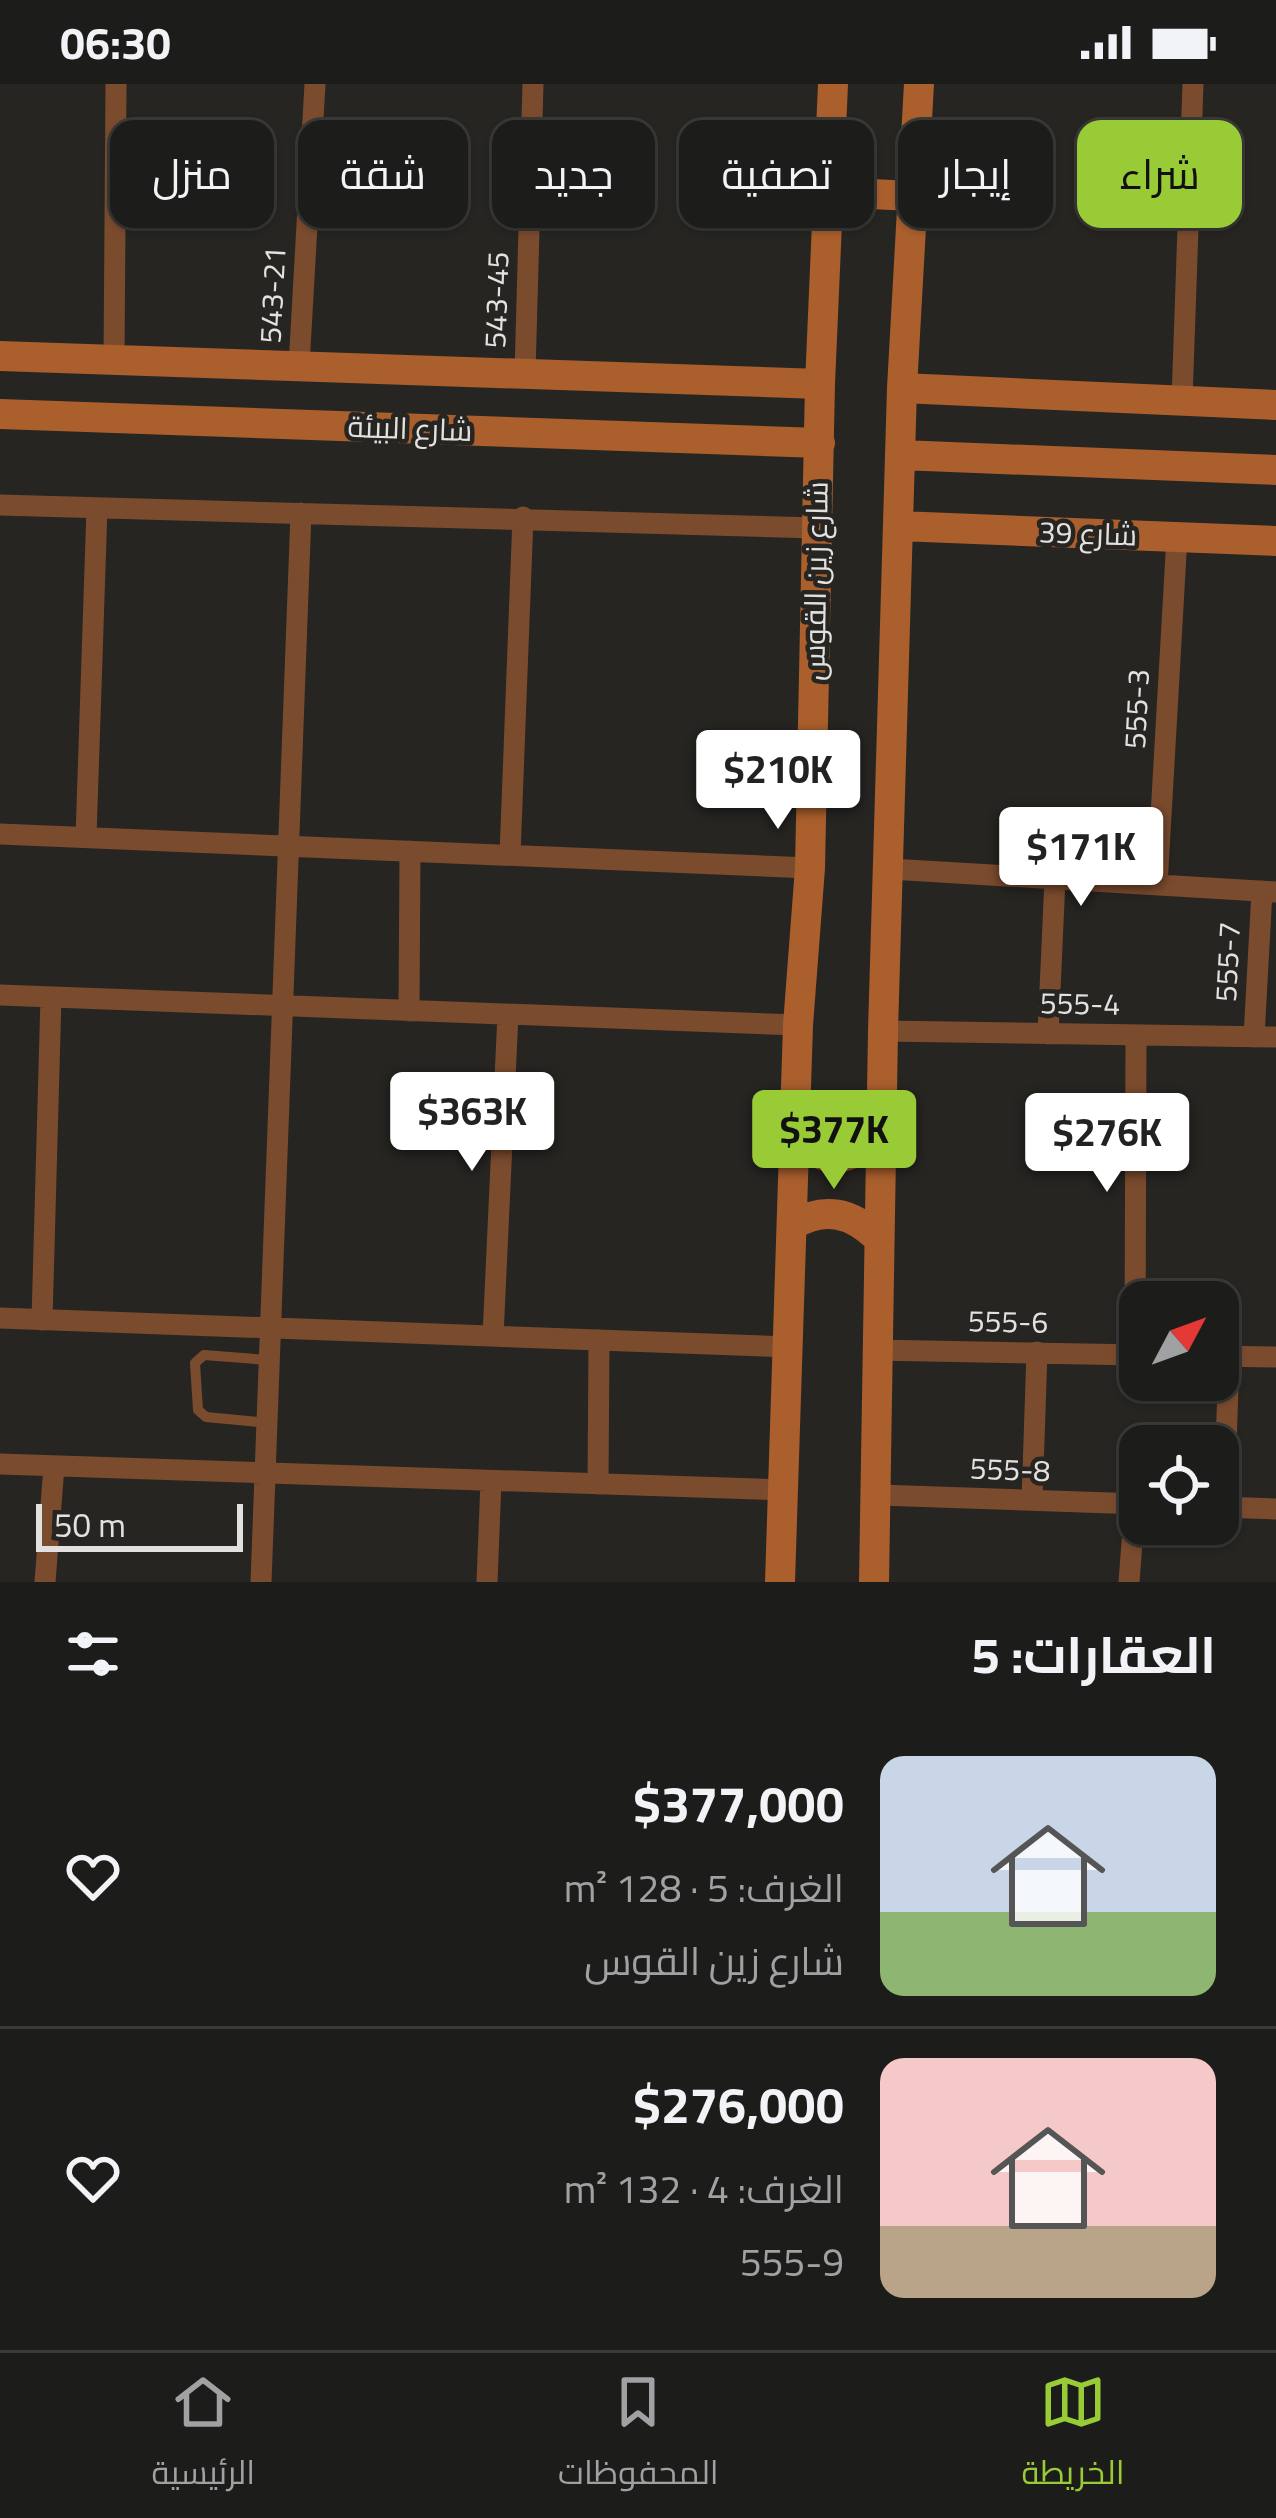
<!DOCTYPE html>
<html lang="ar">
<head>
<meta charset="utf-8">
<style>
	body { margin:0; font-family:Georgia,Cairo,serif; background:#292927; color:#f1f3f6; direction:rtl; height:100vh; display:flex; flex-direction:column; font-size:45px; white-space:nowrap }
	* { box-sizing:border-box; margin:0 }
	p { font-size:39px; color:#a0a1a2 }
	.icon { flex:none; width:66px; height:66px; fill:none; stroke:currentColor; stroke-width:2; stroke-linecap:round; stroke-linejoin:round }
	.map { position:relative; height:1498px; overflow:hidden; direction:ltr }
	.sheet { display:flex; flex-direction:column; background:#1c1c1a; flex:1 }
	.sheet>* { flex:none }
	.top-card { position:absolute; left:36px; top:36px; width:1206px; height:108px; direction:rtl; display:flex; gap:24px }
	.needle { width:78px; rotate:49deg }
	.controls { position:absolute; left:1119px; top:1197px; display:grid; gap:24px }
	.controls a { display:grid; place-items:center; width:120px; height:120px; border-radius:24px; background:#1c1c1a; box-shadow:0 3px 9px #0004,0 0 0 3px #3a3a39; font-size:60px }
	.scale { position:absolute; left:36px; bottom:30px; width:207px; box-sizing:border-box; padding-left:12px; border:6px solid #e2e1df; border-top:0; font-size:33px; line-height:42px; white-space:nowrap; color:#e2e1df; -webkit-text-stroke:9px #262522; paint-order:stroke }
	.price { position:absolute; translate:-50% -102px; padding:0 27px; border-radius:12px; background:#fff; color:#222; font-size:39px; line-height:78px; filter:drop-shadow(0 3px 6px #0008) }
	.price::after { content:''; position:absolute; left:50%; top:72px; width:36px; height:27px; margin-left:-18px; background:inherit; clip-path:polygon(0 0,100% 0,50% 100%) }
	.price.on { background:#99cb36; color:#111 }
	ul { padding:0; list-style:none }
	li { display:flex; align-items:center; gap:36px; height:300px; padding:0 60px }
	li+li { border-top:3px solid #3a3a39 }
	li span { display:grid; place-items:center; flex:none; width:336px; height:240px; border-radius:24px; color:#555 }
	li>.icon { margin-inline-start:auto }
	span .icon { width:144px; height:144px; fill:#fffc; stroke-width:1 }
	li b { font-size:51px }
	h2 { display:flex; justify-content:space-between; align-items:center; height:144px; padding:0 60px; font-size:51px }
	.chip { padding:0 42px; border-radius:24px; background:#1c1c1a; box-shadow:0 3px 9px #0004,0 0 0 3px #3a3a39; font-size:42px; line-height:108px }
	.chip.on { background:#99cb36; color:#111 }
	.status { display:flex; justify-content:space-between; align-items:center; height:84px; padding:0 60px; background:#1c1c1a; direction:ltr }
	.status svg { height:33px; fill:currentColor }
	.tab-bar { display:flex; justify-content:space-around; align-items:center; height:168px; border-top:3px solid #3a3a39; background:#1c1c1a; font-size:33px; color:#a0a1a2 }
	.tab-bar a { display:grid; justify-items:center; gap:6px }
	.tab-bar .on { color:#99cb36 }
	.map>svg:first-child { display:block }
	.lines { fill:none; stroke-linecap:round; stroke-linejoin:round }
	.lane { stroke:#7b4b2e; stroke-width:10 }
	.street { stroke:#7b4b2e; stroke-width:21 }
	.secondary { stroke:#ab5f2d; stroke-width:30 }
	.labels { text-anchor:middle; stroke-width:9; stroke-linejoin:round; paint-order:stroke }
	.street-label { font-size:30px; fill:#e2e1df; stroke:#262522 }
</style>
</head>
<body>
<div class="status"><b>06:30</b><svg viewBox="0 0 49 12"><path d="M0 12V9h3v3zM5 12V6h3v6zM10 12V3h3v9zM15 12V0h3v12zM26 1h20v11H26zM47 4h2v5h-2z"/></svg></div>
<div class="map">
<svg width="1276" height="1498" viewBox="0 0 1276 1498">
	<rect width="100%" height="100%" fill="#262522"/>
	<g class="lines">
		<path class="lane" d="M268 1339 206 1333 198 1326 195 1279 204 1271 268 1276"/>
		<path class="street" d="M114 276 116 0
			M299 282 315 0
			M525 290 533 0
			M1182 316 1193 0
			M0 421 817 444
			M0 750 810 784
			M86 753 97 424
			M510 771 523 433
			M890 785 1276 808
			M1157 801 1177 453
			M0 911 798 941
			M409 927 410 767
			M883 947 1276 953
			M1048 950 1055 795
			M1254 953 1262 807
			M0 1234 788 1263
			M42 1236 51 913
			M493 1252 508 930
			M875 1266 1140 1271
			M1135 1270 1136 951
			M1219 1272 1276 1273
			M0 1380 783 1406
			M598 1400 599 1256
			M879 1411 1140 1420
			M1032 1416 1037 1268
			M1218 1423 1276 1425
			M1224 1423 1229 1272
			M45 1498 54 1382
			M261 1498 301 429
			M487 1498 491 1397
			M1129 1498 1135 1420"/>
		<path class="secondary" d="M828 108 913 112
			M0 272 820 300
			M902 304 1276 321
			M0 330 820 359
			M901 371 1276 386
			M899 442 1276 457
			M795 1052C828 1083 844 1078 880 1053
			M792 1141C825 1122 851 1128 878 1154
			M780 1498 798 941 810 784 820 300 833 0
			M874 1498 883 947 902 304 919 0"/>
	</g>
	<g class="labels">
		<g class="street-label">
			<text transform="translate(273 211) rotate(-87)" y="10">543-21</text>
			<text transform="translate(497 216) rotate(-88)" y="10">543-45</text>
			<text transform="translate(410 345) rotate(2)" y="10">شارع البيئة</text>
			<text transform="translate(1088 450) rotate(2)" y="10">شارع 39</text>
			<text transform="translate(816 497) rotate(-89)" y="10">شارع زين القوس</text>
			<text transform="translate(1137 625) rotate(-87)" y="10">555-3</text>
			<text transform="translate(1228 878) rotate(-87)" y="10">555-7</text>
			<text transform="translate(1080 920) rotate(1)" y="10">555-4</text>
			<text transform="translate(1008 1238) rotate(1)" y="10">555-6</text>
			<text transform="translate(1010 1386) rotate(2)" y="10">555-8</text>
		</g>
	</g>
</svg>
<div class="controls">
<a><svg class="needle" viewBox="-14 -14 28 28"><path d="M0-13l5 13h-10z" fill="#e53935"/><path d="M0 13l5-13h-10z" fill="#a0a1a2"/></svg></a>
<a><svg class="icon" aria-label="locate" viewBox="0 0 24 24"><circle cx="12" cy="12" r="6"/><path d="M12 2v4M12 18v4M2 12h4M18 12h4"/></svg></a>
</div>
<div class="scale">50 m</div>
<b class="price" style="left:778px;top:748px">$210K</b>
<b class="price" style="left:1081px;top:825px">$171K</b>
<b class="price" style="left:472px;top:1090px">$363K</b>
<b class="price on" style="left:834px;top:1108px">$377K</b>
<b class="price" style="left:1107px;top:1111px">$276K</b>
<div class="top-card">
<a class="chip on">شراء</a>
<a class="chip">إيجار</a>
<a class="chip">تصفية</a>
<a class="chip">جديد</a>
<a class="chip">شقة</a>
<a class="chip">منزل</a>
</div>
</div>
<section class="sheet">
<h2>العقارات: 5<svg class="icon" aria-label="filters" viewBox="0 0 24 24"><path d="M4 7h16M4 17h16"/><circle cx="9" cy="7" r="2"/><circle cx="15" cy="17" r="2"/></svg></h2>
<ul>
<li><span style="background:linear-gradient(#c9d6e8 65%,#8fb573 0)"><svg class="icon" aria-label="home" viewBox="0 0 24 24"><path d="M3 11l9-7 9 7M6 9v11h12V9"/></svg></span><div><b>$377,000</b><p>الغرف: 5 · 128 m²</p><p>شارع زين القوس</p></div><svg class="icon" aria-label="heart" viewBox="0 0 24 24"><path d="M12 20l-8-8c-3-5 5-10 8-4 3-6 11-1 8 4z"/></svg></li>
<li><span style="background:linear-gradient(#f6c9c9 70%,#b9a48a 0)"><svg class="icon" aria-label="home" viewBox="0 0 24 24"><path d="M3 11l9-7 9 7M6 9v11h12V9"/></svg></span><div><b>$276,000</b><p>الغرف: 4 · 132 m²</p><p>555-9</p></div><svg class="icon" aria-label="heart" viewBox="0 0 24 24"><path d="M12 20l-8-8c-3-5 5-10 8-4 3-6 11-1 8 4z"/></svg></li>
</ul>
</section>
<nav class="tab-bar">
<a class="on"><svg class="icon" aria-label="map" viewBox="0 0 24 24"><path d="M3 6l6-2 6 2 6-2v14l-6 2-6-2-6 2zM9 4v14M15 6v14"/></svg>الخريطة</a>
<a><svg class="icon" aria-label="saved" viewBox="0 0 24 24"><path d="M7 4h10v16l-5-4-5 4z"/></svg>المحفوظات</a>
<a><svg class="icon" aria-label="home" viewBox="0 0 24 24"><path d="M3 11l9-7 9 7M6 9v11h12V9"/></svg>الرئيسية</a>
</nav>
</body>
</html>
